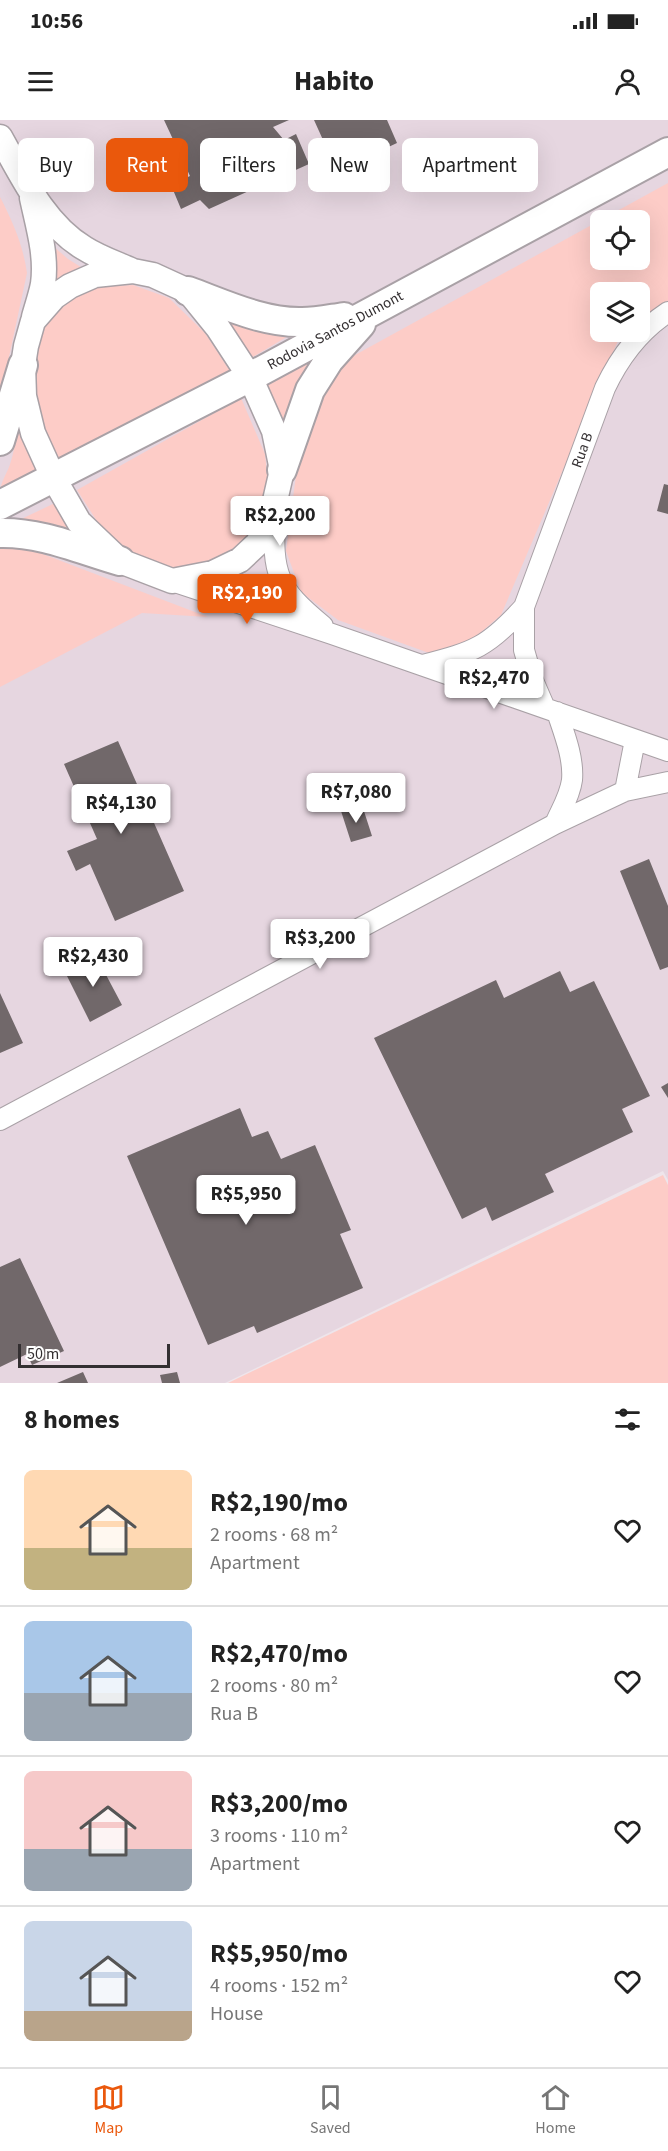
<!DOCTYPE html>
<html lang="en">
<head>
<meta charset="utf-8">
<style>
	body { margin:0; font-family:"Source Sans 3",sans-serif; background:#f2f2f2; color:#222; height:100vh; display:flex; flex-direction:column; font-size:22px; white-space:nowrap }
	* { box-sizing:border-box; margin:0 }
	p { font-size:20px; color:#767676 }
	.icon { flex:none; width:33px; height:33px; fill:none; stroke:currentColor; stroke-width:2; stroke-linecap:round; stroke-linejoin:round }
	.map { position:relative; height:1263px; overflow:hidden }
	.drawer { display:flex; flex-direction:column; background:#fff; flex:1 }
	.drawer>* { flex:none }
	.banner { position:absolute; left:18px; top:18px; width:633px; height:54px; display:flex; gap:12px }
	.controls { position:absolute; left:590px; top:90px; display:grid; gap:12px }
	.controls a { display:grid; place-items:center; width:60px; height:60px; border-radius:9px; background:#fff; box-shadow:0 6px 24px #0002; font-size:30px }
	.scale { position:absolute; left:18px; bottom:15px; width:152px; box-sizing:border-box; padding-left:6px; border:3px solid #332f31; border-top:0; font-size:16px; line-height:21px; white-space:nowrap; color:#332f31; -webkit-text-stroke:4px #fff; paint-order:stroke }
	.price { position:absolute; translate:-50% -51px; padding:0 14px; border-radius:6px; background:#fff; color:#222; font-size:20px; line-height:39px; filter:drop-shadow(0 2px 3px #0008) }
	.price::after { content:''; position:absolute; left:50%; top:36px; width:18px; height:14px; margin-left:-9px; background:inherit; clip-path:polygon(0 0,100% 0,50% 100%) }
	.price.current { background:#ea580c; color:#fff }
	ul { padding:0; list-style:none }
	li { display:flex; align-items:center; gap:18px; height:150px; padding:0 24px }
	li+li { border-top:2px solid #e0e0e0 }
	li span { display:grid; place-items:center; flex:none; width:168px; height:120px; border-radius:9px; color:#555 }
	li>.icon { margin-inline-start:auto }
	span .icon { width:72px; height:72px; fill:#fffc; stroke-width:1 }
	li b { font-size:26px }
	h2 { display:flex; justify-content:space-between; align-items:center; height:72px; padding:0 24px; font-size:26px }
	.pill { padding:0 21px; border-radius:9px; background:#fff; box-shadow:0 6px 24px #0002; font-size:21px; line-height:54px }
	.pill.current { background:#ea580c; color:#fff }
	.status { display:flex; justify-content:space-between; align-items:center; height:42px; padding:0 30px; background:#fff; direction:ltr }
	.status svg { height:16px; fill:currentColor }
	header { display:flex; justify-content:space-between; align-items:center; height:78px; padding:0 24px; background:#fff; font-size:27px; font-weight:700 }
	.menu { display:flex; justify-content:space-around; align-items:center; height:84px; border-top:2px solid #e0e0e0; background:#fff; font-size:16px; color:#767676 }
	.menu a { display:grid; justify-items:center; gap:3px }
	.menu .current { color:#ea580c }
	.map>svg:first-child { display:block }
	.built { fill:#e6d6e0; fill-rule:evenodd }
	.green { fill:#fdccc7; fill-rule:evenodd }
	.building { fill:#71686a }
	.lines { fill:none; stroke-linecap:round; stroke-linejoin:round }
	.minor-casing { stroke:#a9a1a6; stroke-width:22 }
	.major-casing { stroke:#a9a1a6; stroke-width:27 }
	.highway-casing { stroke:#a9a1a6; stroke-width:32 }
	.minor { stroke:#fff; stroke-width:20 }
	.major { stroke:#fff; stroke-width:24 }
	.highway { stroke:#fff; stroke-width:28 }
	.labels { text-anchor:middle; stroke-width:6; stroke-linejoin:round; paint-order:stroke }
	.street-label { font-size:15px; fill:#332f31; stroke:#fff }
</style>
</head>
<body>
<div class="status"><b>10:56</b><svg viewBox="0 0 49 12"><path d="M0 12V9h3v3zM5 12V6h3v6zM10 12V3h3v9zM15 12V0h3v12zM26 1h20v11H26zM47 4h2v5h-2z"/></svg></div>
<header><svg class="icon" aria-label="menu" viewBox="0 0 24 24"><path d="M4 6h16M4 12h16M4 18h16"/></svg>Habito<svg class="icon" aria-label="person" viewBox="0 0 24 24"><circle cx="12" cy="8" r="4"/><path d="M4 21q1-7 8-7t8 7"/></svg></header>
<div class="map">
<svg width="668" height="1263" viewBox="0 0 668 1263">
	<rect width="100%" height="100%" fill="#eee5eb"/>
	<path class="built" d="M0 0H668V1060L663 1051 225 1263H0ZM600 100H639V140H600ZM600 172H639V212H600Z"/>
	<path class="green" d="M668 63V187L639 204V172H600V212H627L620 216 501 495 473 519 429 533 338 500 301 472 286 431 297 348 335 246ZM600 100H639V140H600Z
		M0 77C13 102 23 125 27 153L0 279Z
		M53 126 68 139 84 149 52 166Z
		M133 165 169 178 205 213 230 251 61 344 42 303 33 261 37 222 47 200 69 177 96 167Z
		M219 196 290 215 246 241Z
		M313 236 298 262 279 314 261 265Z
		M241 278 265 334 269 372 258 410 233 435 191 451H170L121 434 100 406 77 370Z
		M22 308 39 352 0 374C0 361 8 353 11 341 15 330 14 317 22 308Z
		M57 382 82 422 13 403Z
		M0 427 27 428 208 497 142 493 0 567Z
		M663 1055 668 1065V1263H228Z"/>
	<path class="building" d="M164 0H289L273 7 284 20 296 14 309 44 209 89 200 80 181 89 171 65 190 56Z
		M314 0H387L397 23 337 51Z
		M664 364 668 365V394L657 391Z
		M118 621 184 771 115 801 90 744 76 751 67 731 97 719 64 644Z
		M362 685 372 716 351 722 341 691Z
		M649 739 668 786V847L660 850 620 751Z
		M95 834 122 885 90 902 64 850Z
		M560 851 570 872 594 861 650 976 622 989 633 1012 545 1054 554 1072 492 1101 486 1087 462 1099 374 918 496 860 504 878Z
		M0 873 23 923 0 933Z
		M668 963V978L661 967Z
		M240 988 252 1017 268 1011 281 1039 315 1025 351 1110 340 1114 363 1168 257 1213 254 1206 208 1225 127 1036Z
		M20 1138 64 1231 32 1245 27 1234 0 1247V1147Z
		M83 1252 88 1263H57Z
		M177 1252 180 1263H162L160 1255Z"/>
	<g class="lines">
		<g class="minor-casing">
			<path id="minor" d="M275 395C272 455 277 468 323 506
				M172 461 332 514 668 631
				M423 545C474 532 488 527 524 487
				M545 588 532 558 524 530V487L605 268C620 236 639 211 668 192
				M625 671 635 620
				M555 704C561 690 570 676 572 660 574 638 564 613 557 592
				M0 1000 555 704 625 671 668 662"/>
		</g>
		<g class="major-casing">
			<path id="major" d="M0 17C22 56 44 104 84 128 98 137 115 143 131 150
				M32 78C38 106 47 135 43 164 41 175 37 186 34 197
				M133 151 153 155 188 171 218 208 250 257 274 311 282 350 269 407 257 424 240 440 213 453 172 461 120 441 79 402 53 357 33 313 24 276 23 245 26 226 33 201 54 177 70 166 95 155Z"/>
		</g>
		<g class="highway-casing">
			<path id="highway" d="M188 171C224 184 263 203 302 202 316 202 330 199 344 197
				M0 321 23 245
				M282 350 310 270 329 240 361 204
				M0 385 250 257 668 32
				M0 413C42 412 81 430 120 441"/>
		</g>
		<use href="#minor" class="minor"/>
		<use href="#major" class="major"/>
		<use href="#highway" class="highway"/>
	</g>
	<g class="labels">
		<g class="street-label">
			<text transform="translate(335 210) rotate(-28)" y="5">Rodovia Santos Dumont</text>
			<text transform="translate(582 330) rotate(-70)" y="5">Rua B</text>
		</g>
	</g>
</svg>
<div class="controls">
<a><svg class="icon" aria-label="locate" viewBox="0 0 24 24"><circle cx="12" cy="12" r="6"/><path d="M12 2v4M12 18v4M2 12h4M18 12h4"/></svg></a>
<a><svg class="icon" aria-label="layers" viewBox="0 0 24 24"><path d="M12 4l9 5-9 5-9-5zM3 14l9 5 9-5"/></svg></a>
</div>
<div class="scale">50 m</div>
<b class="price" style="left:280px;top:427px">R$2,200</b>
<b class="price current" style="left:247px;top:505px">R$2,190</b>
<b class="price" style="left:494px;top:590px">R$2,470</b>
<b class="price" style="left:356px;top:704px">R$7,080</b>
<b class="price" style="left:121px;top:715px">R$4,130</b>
<b class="price" style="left:320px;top:850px">R$3,200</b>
<b class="price" style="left:93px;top:868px">R$2,430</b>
<b class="price" style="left:246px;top:1106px">R$5,950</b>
<div class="banner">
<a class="pill">Buy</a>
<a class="pill current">Rent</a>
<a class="pill">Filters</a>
<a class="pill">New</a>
<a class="pill">Apartment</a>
</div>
</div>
<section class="drawer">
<h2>8 homes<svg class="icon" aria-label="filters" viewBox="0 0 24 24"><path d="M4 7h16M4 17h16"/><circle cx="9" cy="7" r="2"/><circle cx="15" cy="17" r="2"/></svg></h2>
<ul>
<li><span style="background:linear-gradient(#ffd9b3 65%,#c2b280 0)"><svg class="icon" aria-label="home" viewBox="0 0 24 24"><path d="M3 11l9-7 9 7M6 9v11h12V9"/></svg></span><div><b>R$2,190/mo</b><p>2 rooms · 68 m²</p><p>Apartment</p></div><svg class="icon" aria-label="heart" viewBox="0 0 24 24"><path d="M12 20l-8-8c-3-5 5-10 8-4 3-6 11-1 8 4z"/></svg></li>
<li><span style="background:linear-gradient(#a9c7e8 60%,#9aa5b1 0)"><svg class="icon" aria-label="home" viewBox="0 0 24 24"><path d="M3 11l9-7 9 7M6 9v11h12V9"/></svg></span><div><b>R$2,470/mo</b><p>2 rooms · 80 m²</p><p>Rua B</p></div><svg class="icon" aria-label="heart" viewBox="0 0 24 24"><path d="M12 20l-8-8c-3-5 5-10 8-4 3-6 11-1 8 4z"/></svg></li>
<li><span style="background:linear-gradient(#f6c9c9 65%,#9aa5b1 0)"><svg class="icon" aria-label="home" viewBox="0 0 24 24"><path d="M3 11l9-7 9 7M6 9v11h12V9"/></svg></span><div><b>R$3,200/mo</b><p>3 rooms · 110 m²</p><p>Apartment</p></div><svg class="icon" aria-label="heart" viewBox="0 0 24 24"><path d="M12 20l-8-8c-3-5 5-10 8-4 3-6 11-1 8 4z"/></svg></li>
<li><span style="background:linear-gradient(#c9d6e8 75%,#b9a48a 0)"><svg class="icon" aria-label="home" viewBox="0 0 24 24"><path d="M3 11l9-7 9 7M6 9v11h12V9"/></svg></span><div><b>R$5,950/mo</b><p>4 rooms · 152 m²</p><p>House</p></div><svg class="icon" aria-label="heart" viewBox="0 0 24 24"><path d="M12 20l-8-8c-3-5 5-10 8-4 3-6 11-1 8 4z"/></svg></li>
</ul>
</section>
<nav class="menu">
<a class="current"><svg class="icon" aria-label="map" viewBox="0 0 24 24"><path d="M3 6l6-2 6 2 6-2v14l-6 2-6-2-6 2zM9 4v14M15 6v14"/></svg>Map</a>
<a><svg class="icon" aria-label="saved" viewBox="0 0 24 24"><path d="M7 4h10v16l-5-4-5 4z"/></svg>Saved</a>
<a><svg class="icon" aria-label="home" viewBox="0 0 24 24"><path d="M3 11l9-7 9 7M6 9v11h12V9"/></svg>Home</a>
</nav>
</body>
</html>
